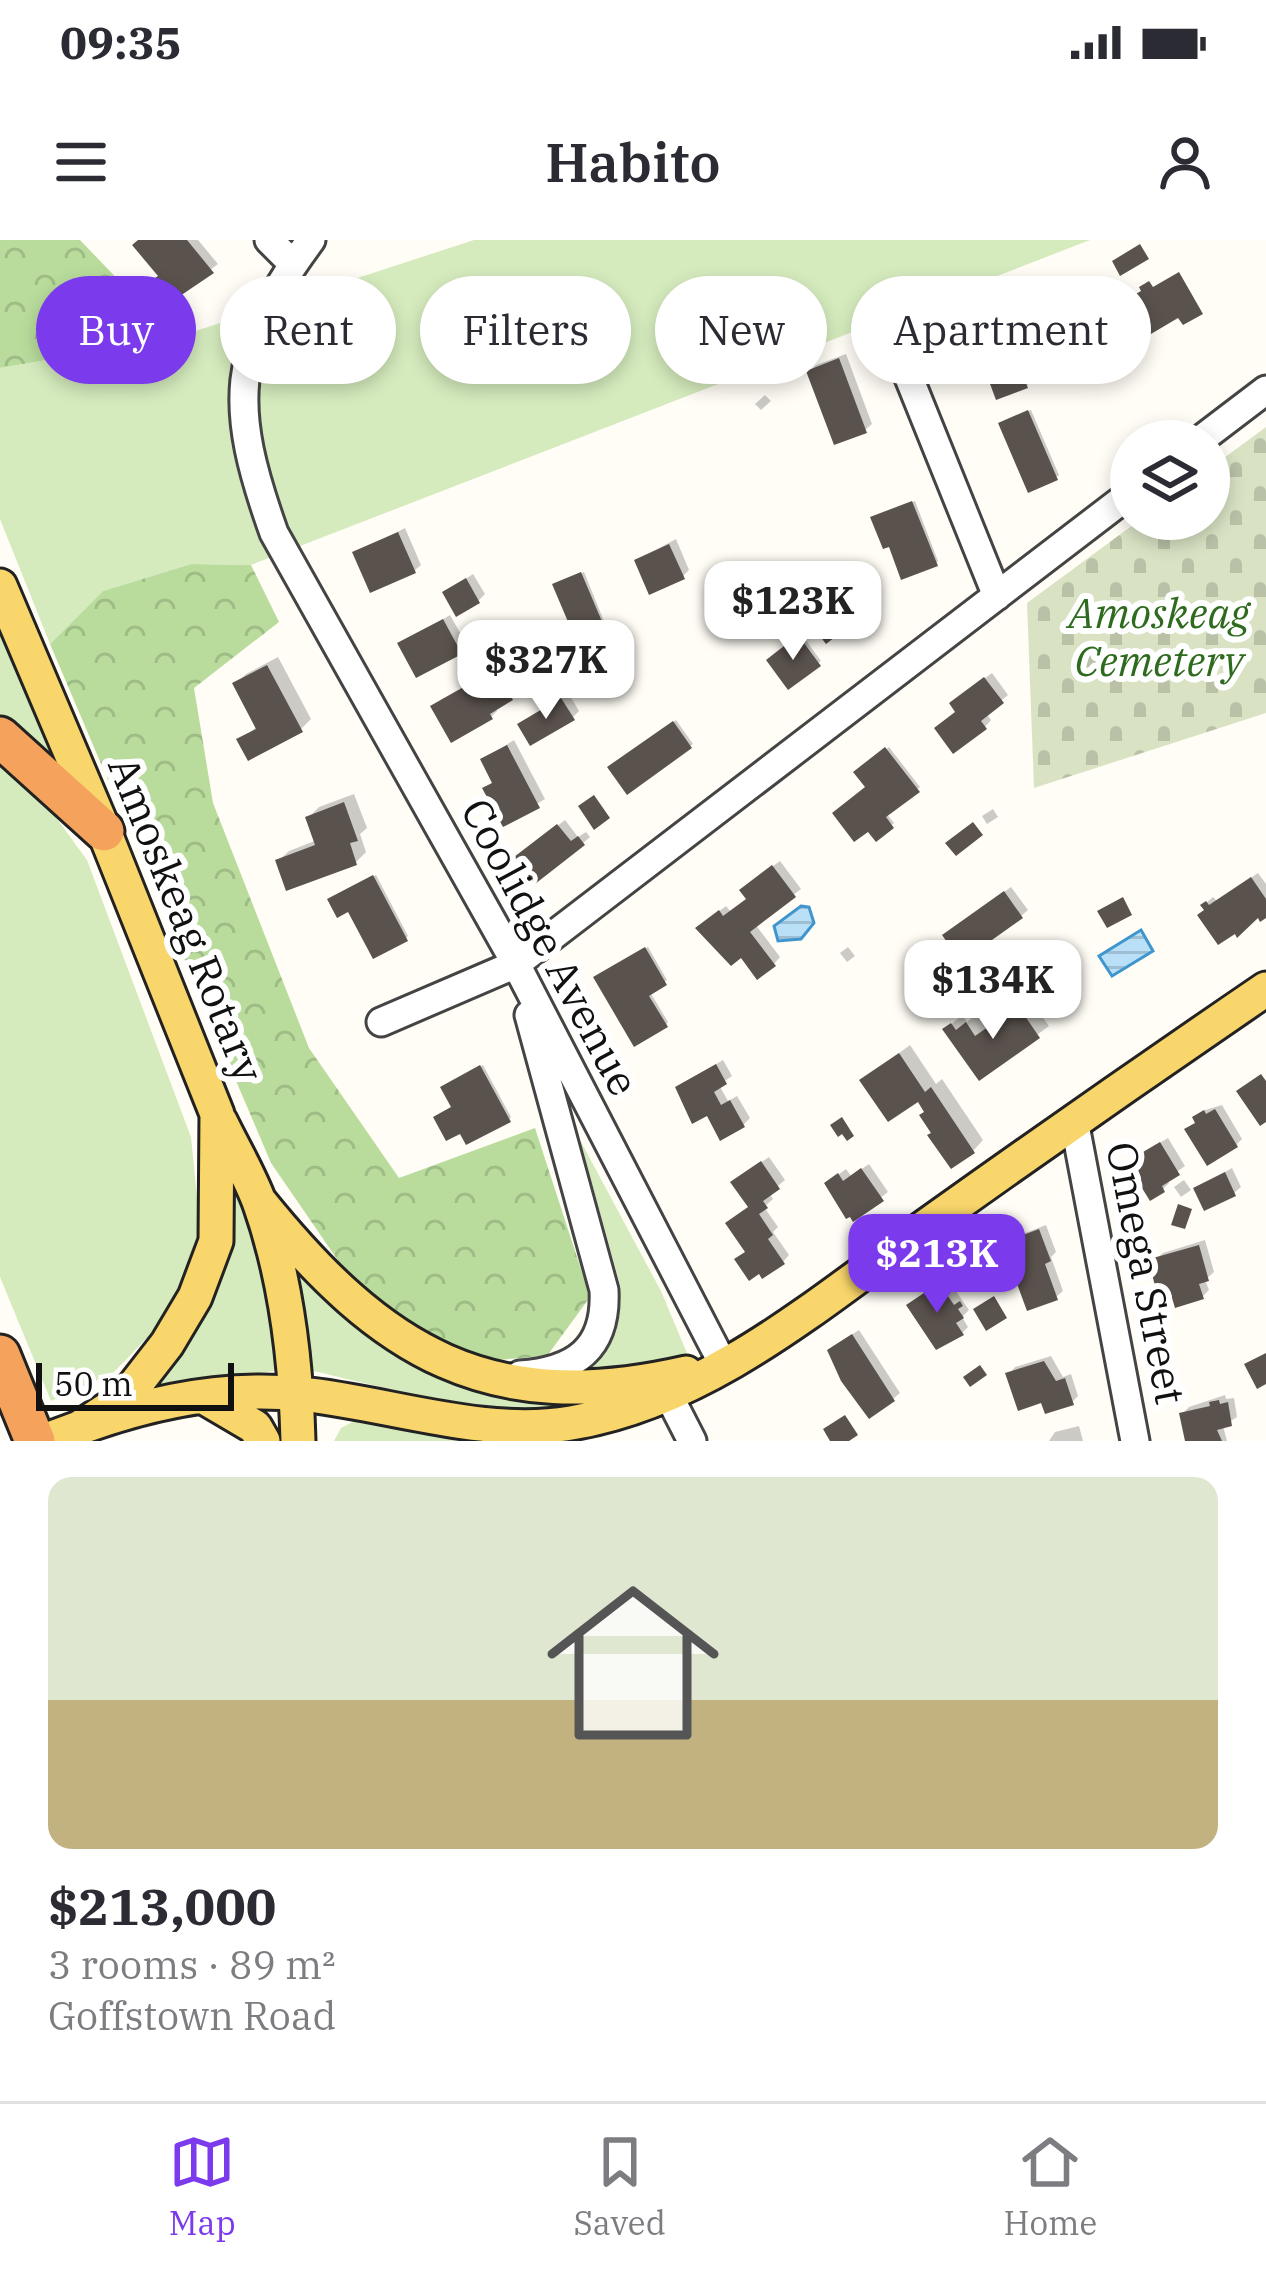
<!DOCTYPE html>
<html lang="en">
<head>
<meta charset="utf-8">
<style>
	body { margin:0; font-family:"IBM Plex Serif",serif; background:#f2f2f3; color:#2b2b33; height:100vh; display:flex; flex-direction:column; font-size:45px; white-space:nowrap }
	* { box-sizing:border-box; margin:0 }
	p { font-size:39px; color:#7c7c81 }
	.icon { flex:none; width:66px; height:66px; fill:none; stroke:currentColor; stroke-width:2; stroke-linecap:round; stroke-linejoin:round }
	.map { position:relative; height:1201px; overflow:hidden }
	.sheet { display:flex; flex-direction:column; background:#fff; flex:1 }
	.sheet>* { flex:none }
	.guide { position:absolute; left:36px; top:36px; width:1194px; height:108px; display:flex; gap:24px }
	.controls { position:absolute; left:1110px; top:180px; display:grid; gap:24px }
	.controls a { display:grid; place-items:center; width:120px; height:120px; border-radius:50%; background:#fff; box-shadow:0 6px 18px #0003; font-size:60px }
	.scale { position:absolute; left:36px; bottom:30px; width:198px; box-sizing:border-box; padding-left:12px; border:6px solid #111; border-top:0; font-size:33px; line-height:42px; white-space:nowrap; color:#111; -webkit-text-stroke:9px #fff; paint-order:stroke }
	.price { position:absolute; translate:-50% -102px; padding:0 27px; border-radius:24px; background:#fff; color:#222; font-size:39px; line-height:78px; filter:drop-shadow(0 3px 6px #0008) }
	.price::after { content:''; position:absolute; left:50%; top:72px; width:36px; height:27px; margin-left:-18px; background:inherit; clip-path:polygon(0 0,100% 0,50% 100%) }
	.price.selected { background:#7c3aed; color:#fff }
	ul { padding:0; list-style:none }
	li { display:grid; align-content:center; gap:24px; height:636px; padding:0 48px }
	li+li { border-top:3px solid #e1e1e2 }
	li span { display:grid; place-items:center; height:372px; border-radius:24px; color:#555 }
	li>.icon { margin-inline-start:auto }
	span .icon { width:216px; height:216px; fill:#fffc; stroke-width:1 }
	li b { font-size:51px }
	.tag { padding:0 42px; border-radius:54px; background:#fff; box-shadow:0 6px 18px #0003; font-size:42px; line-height:108px }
	.tag.selected { background:#7c3aed; color:#fff }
	.status { display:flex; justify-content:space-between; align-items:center; height:84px; padding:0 60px; background:#fff; direction:ltr }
	.status svg { height:33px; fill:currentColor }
	header { display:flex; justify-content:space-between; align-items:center; height:156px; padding:0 48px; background:#fff; font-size:54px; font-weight:600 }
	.dock { display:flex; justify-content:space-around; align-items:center; height:168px; border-top:3px solid #e1e1e2; background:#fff; font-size:33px; color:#7c7c81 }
	.dock a { display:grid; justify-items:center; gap:6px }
	.dock .selected { color:#7c3aed }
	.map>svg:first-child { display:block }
	.grass { fill:#d5ebbd }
	.forest { fill:url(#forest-crowns) }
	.cemetery { fill:url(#cemetery-stones) }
	.water { fill:url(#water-rules); stroke:#3f96cf; stroke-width:3 }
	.shadow { fill:#0003 }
	.building { fill:#5a524d }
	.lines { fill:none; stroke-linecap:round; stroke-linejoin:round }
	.minor-casing { stroke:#444; stroke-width:33 }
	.major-casing { stroke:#222; stroke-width:39 }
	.highway-casing { stroke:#222; stroke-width:45 }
	.minor { stroke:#fff; stroke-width:27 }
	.major { stroke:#f9d66b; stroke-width:33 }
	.highway { stroke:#f5a25d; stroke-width:39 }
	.labels { text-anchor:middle; stroke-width:12; stroke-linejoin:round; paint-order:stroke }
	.park-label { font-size:42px; font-style:italic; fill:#2f6b1f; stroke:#fff }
	.street-label { font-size:42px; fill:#111; stroke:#fff }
</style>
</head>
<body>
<div class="status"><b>09:35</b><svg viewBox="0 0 49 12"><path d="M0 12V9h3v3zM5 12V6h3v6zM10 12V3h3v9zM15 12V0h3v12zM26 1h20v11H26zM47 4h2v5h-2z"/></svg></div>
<header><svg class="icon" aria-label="menu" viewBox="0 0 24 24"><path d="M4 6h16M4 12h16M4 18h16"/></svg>Habito<svg class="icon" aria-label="person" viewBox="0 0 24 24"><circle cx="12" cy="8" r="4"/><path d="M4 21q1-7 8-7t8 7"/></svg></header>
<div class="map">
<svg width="1266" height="1201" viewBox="0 0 1266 1201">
	<defs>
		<pattern id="forest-crowns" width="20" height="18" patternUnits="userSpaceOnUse" patternTransform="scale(3)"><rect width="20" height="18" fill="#b9dc9c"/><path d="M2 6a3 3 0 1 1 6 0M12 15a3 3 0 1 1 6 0" fill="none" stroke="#9ebc85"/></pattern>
		<pattern id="cemetery-stones" width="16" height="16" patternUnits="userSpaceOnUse" patternTransform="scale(3)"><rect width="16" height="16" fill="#d9e3c4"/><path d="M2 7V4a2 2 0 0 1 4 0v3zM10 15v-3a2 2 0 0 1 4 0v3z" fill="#b9c2a7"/></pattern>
		<pattern id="water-rules" width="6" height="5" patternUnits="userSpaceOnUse" patternTransform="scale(3)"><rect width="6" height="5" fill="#b9e0f7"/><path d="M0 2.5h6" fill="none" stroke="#9ebfd3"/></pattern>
	</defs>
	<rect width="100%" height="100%" fill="#fffdf5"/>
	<path class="grass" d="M474 0H1090L251 325 191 324 103 351 50 404 0 279V128L174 98Z
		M0 393 56 528 0 480Z
		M0 526 49 568 87 620 191 897 201 997 173 1071 113 1133 51 1161 0 1037Z
		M580 900 661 1051 689 1118 565 1137 604 1106 621 1048Z
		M228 918 251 971 280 1130 143 1150 205 1076 228 1007Z
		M287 1014 347 1078 436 1137 511 1155 609 1166C501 1177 411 1155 306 1129Z
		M362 1177 488 1201H334L341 1188Z"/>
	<path class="forest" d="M0 0H80L174 98 0 128Z
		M191 324 251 325 279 382 194 448 213 563 309 808 399 938 535 888 590 1057 547 1116 483 1121 419 1092 348 1035 271 923 50 404 103 351Z"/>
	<path class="cemetery" d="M1266 187V473L1034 548 1027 363 1141 279H1209V229Z"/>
	<path class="water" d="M801 666 809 667 814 683 801 699 778 701 774 686Z
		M1141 690 1153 711 1112 736 1099 716Z"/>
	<path class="shadow" d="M141 0H198L218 24 178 54 161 35Z
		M1015 58 1019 68 1036 63 1041 76 1024 84 1040 125 1030 133 1033 139 1026 146 984 118 994 110 981 74Z
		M846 114 872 184 865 190 810 131 816 125Z
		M765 155 771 161 761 170 755 164Z
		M1031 170 1059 235 1057 237 1004 181Z
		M915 261 938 321 936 324 876 276Z
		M405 288 421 325 414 331 356 313Z
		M676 299 689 330 683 336 637 320Z
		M584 332 606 386 604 389 558 342Z
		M473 334 485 354 478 361 446 352Z
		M450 375 467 405 460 411 401 404Z
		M802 395 821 421 789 446 770 420Z
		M278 417 311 479 301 489 240 500 258 486 236 444 246 434Z
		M992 433 1008 455 986 473 991 480 985 487 958 471 959 457Z
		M485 435 492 447 510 437 518 452 495 467 497 471 491 477 440 460Z
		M569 454 579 471 573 477 521 484Z
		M676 480 693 504 627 551 611 528Z
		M514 500 545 559 505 583 486 549 494 541 483 520Z
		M889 507 920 547 886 573 894 583 876 597 869 547 857 532Z
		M354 554 367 588 360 594 366 612 356 622 278 621 289 611 317 600 308 578 319 567Z
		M993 569 998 577 987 584 982 576Z
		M565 580 578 597 586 592 590 597 583 603 525 611Z
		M780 621 801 649 755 684 780 717 774 724 741 714 705 682 726 666 731 672 749 658V644Z
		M1258 633 1266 644V674L1207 669 1204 665 1213 657 1217 661Z
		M376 635 408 696 406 698 333 657Z
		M1011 647 1028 670 1021 676 952 689Z
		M648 707 667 740 650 752 668 782 666 785 599 735Z
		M848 707 855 716 847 722 840 713Z
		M921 762a7 7 0 1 1 14 0a7 7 0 1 1-14 0Z
		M1029 758 1049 786 980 837 946 789 962 775 967 782 977 774 987 788Z
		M910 805 936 844 942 839 983 900 973 911 934 892 918 858 863 840Z
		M723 820 732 836 719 845 728 861 737 856 750 878 743 885 678 847Z
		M483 825 511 877 509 880 455 867 446 845Z
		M1222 865 1242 899 1236 905 1198 881 1202 871Z
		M1168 898 1185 926 1167 939 1169 943 1163 949 1137 916Z
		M769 917 785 940 769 953 773 959 764 967 778 987 773 992 789 1015 783 1022 748 1011 751 966 741 936Z
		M869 924 888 952 854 978 835 937 846 929 851 936Z
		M1232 928 1241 947 1234 953 1196 948Z
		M1184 940 1191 950 1181 957 1174 947Z
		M1046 985 1056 1012 1051 1017 1063 1051 1056 1057 1005 1004 1012 998Z
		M1205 1000 1214 1032 1205 1040 1209 1050 1202 1057 1159 1027 1156 1019 1163 1013Z
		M947 1038 969 1070 962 1077 968 1087 962 1093 916 1059Z
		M859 1090 900 1153 893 1159 837 1104Z
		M1051 1116 1063 1137 1071 1134 1078 1156 1072 1162 1043 1159 1009 1134 1015 1127Z
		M1225 1155 1226 1159 1234 1158 1237 1177 1223 1186 1227 1201H1191L1182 1174 1189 1167Z
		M1079 1186 1083 1201H1049L1055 1192Z"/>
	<path class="building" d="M138 0H187L214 33 177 58 167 47 158 53 149 42 158 36 132 5Z
		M1140 4 1149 19 1120 36 1112 21Z
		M1179 32 1203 74 1183 85 1178 78 1134 104 1130 100 1106 114 1090 87 1117 71 1115 66 1141 51 1139 47 1149 41 1153 47Z
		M1008 62 1035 134 1024 138 1028 148 996 160 980 117 992 112 977 74Z
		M1034 63 1040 81 1021 88 1014 69Z
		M839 118 867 193 834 205 806 131Z
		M1028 170 1058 240 1028 253 998 183Z
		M912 261 938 326 901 340 889 307 883 309 870 277Z
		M398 292 416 333 370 353 352 312Z
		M669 304 685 339 649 355 634 320Z
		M581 332 606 391 577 403 552 344Z
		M466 338 480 363 456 377 442 352Z
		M842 352 861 377 826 404 807 379Z
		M443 379 462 414 416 438 397 403Z
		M798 395 821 426 788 450 766 420Z
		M267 425 303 492 248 521 236 499 256 489 232 443Z
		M984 437 1004 463 981 481 987 489 953 514 934 488 955 472 949 463Z
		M478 439 485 452 503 442 513 460 490 474 493 479 451 503 430 466Z
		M561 458 575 480 530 506 517 484Z
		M673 481 692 508 627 555 607 527Z
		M507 505 540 568 503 587 482 548 492 543 480 519Z
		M885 507 920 552 886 577 894 588 876 602 868 592 854 602 832 573 865 547 853 532Z
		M594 555 610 578 594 590 578 566Z
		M344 562 358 601 350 603 357 625 286 651 275 620 315 605 305 577Z
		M973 582 983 595 956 616 945 603Z
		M557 584 571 601 578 596 585 605 535 644 514 617Z
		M772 625 796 657 750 692 776 726 757 740 741 718 731 726 695 688 719 670 723 676 746 659 739 650Z
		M373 635 408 701 373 719 348 672 337 678 327 659Z
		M1251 637 1266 659V678L1260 682 1258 678 1237 698 1235 694 1218 705 1197 675 1204 670 1200 665 1206 661 1209 665Z
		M1004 651 1023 678 961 722 942 695Z
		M1123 657 1132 675 1107 688 1097 671Z
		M645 707 667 745 649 756 668 787 634 807 593 737Z
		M917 765a9 9 0 1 1 18 0a9 9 0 1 1-18 0Z
		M1018 766 1040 798 979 841 942 789 951 783 956 790 966 782 975 796Z
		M899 813 925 852 931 847 975 913 951 929 927 895 931 893 919 875 924 872 918 862 888 882 859 840Z
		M716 824 727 844 714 852 721 865 730 860 745 887 720 901 707 876 692 884 675 847Z
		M480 825 511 882 466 905 460 894 446 901 433 877 451 867 440 847Z
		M1261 834 1266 841V882L1260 886 1236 851Z
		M1215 869 1238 907 1207 926 1184 889 1195 883 1192 877 1204 870 1206 874Z
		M842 877 854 896 847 901 842 894 838 897 830 885Z
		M1160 902 1180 935 1162 946 1165 952 1150 961 1126 922Z
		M761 921 780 949 763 961 768 968 759 974 773 995 768 999 785 1024 762 1039 759 1034 749 1041 734 1019 745 1012 725 983 748 967 730 942Z
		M861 928 884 961 853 982 850 977 846 979 824 943 838 933 843 941Z
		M1225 932 1236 956 1204 971 1193 948Z
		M1178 964 1192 969 1185 989 1171 985Z
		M1039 989 1051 1021 1045 1024 1058 1060 1027 1071 1002 1003Z
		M1199 1005 1209 1041 1199 1044 1204 1059 1175 1068 1170 1051 1163 1053 1161 1045 1155 1046 1151 1030 1156 1029 1153 1018Z
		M939 1043 954 1065 960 1061 963 1066 958 1069 964 1078 956 1083 964 1095 936 1110 906 1065Z
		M994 1056 1007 1078 986 1091 973 1069Z
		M852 1094 895 1161 869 1179 841 1141 827 1110Z
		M1266 1113V1144L1257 1149 1244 1124Z
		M1044 1121 1056 1141 1065 1138 1074 1165 1045 1174 1041 1163 1018 1171 1005 1133Z
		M980 1125 987 1135 970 1147 963 1137Z
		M1219 1160 1220 1164 1228 1162 1232 1186 1217 1190 1222 1201H1185L1179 1173 1210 1166 1209 1162Z
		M845 1175 858 1195 849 1201H830L823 1189Z"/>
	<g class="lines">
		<g class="minor-casing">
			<path id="minor" d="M269 0 293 24
				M311 0C229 110 229 167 274 293L516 724 723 1124
				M895 103 997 356
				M1199 201 1266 150
				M381 782 516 724 1131 253
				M1074 880 1135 1201
				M520 1135C575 1131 607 1109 604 1050L529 775
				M669 1156 692 1201"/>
		</g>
		<g class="major-casing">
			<path id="major" d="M0 346 104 591 217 874 216 1001 195 1057 167 1104 125 1158 79 1188 44 1201
				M220 881C233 908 250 936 260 964 286 1038 296 1123 298 1201
				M260 962C382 1113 489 1178 686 1133
				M204 1157 255 1187 263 1201
				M79 1188C149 1162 225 1146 301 1154 389 1163 482 1198 571 1183 711 1160 826 1057 939 977 1047 900 1156 824 1266 749"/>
		</g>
		<g class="highway-casing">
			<path id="highway" d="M0 497 104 591
				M0 1115 35 1201"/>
		</g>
		<use href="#minor" class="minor"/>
		<use href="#major" class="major"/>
		<use href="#highway" class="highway"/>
	</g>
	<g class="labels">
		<g class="park-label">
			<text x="1159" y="388">Amoskeag<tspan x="1159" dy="48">Cemetery</tspan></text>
		</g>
		<g class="street-label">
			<text transform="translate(186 679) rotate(68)" y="15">Amoskeag Rotary</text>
			<text transform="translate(550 707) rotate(62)" y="15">Coolidge Avenue</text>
			<text transform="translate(1146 1033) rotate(79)" y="15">Omega Street</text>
		</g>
	</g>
</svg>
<div class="controls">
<a><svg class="icon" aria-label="layers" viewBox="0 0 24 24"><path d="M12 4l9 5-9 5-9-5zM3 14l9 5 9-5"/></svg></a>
</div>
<div class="scale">50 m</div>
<b class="price" style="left:793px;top:423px">$123K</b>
<b class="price" style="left:546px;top:482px">$327K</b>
<b class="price" style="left:993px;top:802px">$134K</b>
<b class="price selected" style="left:937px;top:1076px">$213K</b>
<div class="guide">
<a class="tag selected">Buy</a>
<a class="tag">Rent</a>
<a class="tag">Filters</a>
<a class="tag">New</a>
<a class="tag">Apartment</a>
</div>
</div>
<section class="sheet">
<ul>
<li><span style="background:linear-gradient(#dfe7d0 60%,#c2b280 0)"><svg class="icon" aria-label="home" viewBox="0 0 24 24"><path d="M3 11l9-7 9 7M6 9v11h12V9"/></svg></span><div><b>$213,000</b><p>3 rooms · 89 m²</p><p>Goffstown Road</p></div></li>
</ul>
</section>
<nav class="dock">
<a class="selected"><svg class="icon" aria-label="map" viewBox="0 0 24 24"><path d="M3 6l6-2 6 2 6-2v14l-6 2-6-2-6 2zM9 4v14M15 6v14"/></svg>Map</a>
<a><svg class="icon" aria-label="saved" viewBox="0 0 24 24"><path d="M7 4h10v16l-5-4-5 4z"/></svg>Saved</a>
<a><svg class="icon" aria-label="home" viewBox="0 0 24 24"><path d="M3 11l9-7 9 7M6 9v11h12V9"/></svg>Home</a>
</nav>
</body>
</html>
